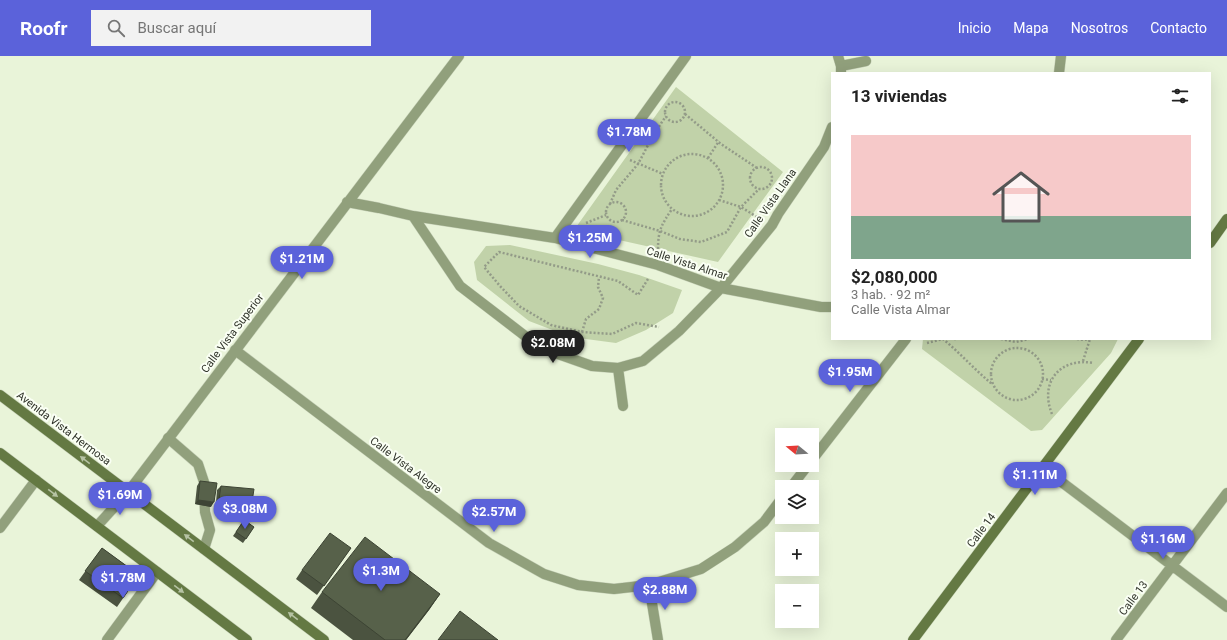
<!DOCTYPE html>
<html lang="es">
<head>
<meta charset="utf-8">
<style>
	body { margin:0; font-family:Roboto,sans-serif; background:#f2f2f2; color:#222; height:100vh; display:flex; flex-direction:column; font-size:15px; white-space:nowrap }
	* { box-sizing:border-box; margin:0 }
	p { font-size:13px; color:#767676 }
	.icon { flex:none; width:22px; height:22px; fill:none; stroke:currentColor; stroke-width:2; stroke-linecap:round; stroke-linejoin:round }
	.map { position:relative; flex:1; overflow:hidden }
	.sheet { position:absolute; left:831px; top:16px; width:380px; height:268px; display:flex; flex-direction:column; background:#fff; border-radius:0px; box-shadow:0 4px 16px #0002 }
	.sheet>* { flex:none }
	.needle { width:26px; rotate:288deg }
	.fabs { position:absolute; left:775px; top:372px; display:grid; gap:8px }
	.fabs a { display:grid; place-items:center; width:44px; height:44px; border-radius:0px; background:#fff; box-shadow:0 4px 16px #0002; font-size:20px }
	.price { position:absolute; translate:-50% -34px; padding:0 9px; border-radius:14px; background:#5b62da; color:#fff; font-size:13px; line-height:26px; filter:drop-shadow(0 1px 2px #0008) }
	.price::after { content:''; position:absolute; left:50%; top:24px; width:12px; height:9px; margin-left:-6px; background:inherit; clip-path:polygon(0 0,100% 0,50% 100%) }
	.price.active { background:#222; color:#fff }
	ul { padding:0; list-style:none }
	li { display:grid; align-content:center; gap:8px; height:212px; padding:0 20px }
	li span { display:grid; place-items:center; height:124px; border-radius:0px; color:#555 }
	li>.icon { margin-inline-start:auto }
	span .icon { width:72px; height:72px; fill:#fffc; stroke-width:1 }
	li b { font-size:17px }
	h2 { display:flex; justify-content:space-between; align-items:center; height:48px; padding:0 20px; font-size:17px }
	header { display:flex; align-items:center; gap:24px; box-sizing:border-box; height:56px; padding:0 20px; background:#5b62da; color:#fff }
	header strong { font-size:19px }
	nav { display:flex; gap:22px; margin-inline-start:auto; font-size:14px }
	.search { width:280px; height:36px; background:#f2f2f2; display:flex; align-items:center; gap:10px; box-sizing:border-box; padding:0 14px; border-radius:0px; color:#767676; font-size:15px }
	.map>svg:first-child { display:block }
	.green { fill:#c1d2a9 }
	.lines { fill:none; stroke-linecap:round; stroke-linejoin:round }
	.lane-casing { stroke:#c7d1b9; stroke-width:11 }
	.street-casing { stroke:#c7d1b9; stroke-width:11 }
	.secondary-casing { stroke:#c7d1b9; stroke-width:11 }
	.path { stroke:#939b88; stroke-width:2.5; stroke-dasharray:2 2; stroke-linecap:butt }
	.lane { stroke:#91a07c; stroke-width:10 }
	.street { stroke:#91a07c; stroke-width:10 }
	.secondary { stroke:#647943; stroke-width:10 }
	.wall { fill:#4b5340 }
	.shaded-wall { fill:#3d4434 }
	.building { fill:#57614a; stroke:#3d4434 }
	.oneway { fill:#b6c3a4 }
	.labels { text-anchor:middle; stroke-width:4; stroke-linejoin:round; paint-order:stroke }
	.street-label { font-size:11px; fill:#2e3228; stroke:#fafff4 }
</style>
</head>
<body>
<header>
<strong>Roofr</strong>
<div class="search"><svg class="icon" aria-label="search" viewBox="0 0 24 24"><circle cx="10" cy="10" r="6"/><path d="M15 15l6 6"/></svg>Buscar aquí</div>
<nav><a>Inicio</a><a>Mapa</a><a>Nosotros</a><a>Contacto</a></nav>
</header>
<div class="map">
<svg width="1227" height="584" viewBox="0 0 1227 584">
	<rect width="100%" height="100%" fill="#e9f4d9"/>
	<path class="green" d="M676 31 783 116 718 206 574 174Z
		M510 189 598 208 639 219 682 234 673 257 646 274 616 287 571 281 529 265 477 224 474 206 486 190Z
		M923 283H1118L1111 297 1042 374 1031 375 922 293Z"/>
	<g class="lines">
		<g class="lane-casing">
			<path id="lane" d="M168 382 198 408 204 426 205 456 210 474 204 493"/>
		</g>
		<g class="street-casing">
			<path id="street" d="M838 0 841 10V17
				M841 10 866 5
				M1059 17 1061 0
				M347 146 379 152 413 160 555 182 658 209 721 232 821 251H832
				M413 160 460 230 529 283 558 298 592 310 618 312 643 305 679 275 721 232 772 169 778 158 824 91 832 71
				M555 182 686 0
				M235 294 489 487 544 518 578 529 614 533 649 529 701 513 735 491 764 466 782 442
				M618 312 623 350
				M812 404 906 283
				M1043 412 1227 551
				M791 431 808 409
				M97 470 128 436 459 0
				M0 472 36 424
				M649 529 658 584
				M107 584 157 516
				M1116 584 1227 437"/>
		</g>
		<g class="secondary-casing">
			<path id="secondary" d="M1210 187 1227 163
				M0 339 324 584
				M0 397 247 584
				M913 584 1139 283"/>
		</g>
		<path class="path" d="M665 56a10 10 0 1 1 20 0a10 10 0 1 1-20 0Z
			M685 58 721 88 757 112
			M661 129a31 31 0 1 1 62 0a31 31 0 1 1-62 0Z
			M708 102 719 85
			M630 104 663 118
			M750 122a11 11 0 1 1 22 0a11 11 0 1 1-22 0Z
			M606 156a10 10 0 1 1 20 0a10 10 0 1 1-20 0Z
			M610 148 616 134 638 108 654 78 666 60
			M757 161 741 151 759 133
			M622 164 660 175 680 183 701 186 727 176 741 151 719 144
			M586 167 606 159
			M658 193C658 174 662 168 672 153
			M648 223 638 239 618 225 499 196 484 211 500 230 519 250 551 269 582 276 612 278 636 267 659 271
			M582 276 586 263 599 253 603 242 598 231 599 221
			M954 283H957
			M1001 283 1016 286 1029 283
			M1077 283 1084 284 1088 283
			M927 287 943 283C960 297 975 314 992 328
			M991 318a26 26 0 1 1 52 0a26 26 0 1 1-52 0Z
			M1083 305 1090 283
			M1042 323 1051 324
			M1052 358C1039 326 1060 301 1094 307"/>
		<use href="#lane" class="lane"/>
		<use href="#street" class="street"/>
		<use href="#secondary" class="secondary"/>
	</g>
	<path class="wall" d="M200 425 211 451 195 448 197 430Z
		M221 430 252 446 249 451 216 447 217 434Z
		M244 464 254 471 243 487 233 480Z
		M102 492 139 519 117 551 79 524Z
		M351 492 317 539 296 523 302 514Z
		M322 536 440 538 429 554 406 584H353L311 552Z"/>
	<path class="shaded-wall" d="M219 443 252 446 249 451 216 447Z
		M198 444 214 446 211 451 195 448Z
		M440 538 429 554 406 584H405Z"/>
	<path class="building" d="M200 425 217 427 214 446 198 444Z
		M221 430 254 433 252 446 219 443Z
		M244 464 254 471 246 483 236 476Z
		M330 477 351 492 324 530 302 514Z
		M365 481 440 538 405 584H385L322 536Z
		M102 492 139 519 123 542 85 515Z
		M460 555 498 584H438Z"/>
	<defs><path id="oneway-solid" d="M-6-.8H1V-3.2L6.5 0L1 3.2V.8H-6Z"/></defs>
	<g class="oneway">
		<use href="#oneway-solid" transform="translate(85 404) rotate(-143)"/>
		<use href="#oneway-solid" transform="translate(53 437) rotate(37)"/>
		<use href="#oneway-solid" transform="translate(189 482) rotate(-143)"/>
		<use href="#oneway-solid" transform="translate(179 533) rotate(37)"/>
		<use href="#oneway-solid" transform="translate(293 560) rotate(-143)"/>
	</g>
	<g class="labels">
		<g class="street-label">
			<text transform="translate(770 147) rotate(-55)" y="4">Calle Vista Llana</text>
			<text transform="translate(687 207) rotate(18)" y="4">Calle Vista Almar</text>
			<text transform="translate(232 277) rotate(-53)" y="4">Calle Vista Superior</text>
			<text transform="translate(64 372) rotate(37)" y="4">Avenida Vista Hermosa</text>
			<text transform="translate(406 409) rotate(37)" y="4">Calle Vista Alegre</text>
			<text transform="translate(981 474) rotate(-53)" y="4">Calle 14</text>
			<text transform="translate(1133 542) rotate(-53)" y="4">Calle 13</text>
		</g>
	</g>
</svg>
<div class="fabs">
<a><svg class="needle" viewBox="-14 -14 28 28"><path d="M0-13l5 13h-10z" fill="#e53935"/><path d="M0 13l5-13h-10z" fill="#767676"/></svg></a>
<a><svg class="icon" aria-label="layers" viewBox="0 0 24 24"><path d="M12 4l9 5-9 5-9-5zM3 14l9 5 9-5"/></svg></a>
<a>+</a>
<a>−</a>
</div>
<b class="price" style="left:629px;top:97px">$1.78M</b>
<b class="price" style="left:590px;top:203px">$1.25M</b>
<b class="price" style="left:302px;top:224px">$1.21M</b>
<b class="price active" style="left:553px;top:308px">$2.08M</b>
<b class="price" style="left:850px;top:337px">$1.95M</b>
<b class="price" style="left:1035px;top:440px">$1.11M</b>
<b class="price" style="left:120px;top:460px">$1.69M</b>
<b class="price" style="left:245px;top:474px">$3.08M</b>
<b class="price" style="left:494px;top:477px">$2.57M</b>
<b class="price" style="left:1163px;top:504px">$1.16M</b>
<b class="price" style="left:381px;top:536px">$1.3M</b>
<b class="price" style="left:123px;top:543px">$1.78M</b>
<b class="price" style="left:665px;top:555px">$2.88M</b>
<section class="sheet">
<h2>13 viviendas<svg class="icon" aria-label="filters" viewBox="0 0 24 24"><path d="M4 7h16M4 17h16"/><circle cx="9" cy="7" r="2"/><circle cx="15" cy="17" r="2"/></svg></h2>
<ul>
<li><span style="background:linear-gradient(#f6c9c9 65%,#7fa58c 0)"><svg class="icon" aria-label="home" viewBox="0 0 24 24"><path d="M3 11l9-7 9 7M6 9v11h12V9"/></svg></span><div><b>$2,080,000</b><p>3 hab. · 92 m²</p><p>Calle Vista Almar</p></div></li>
</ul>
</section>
</div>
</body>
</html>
